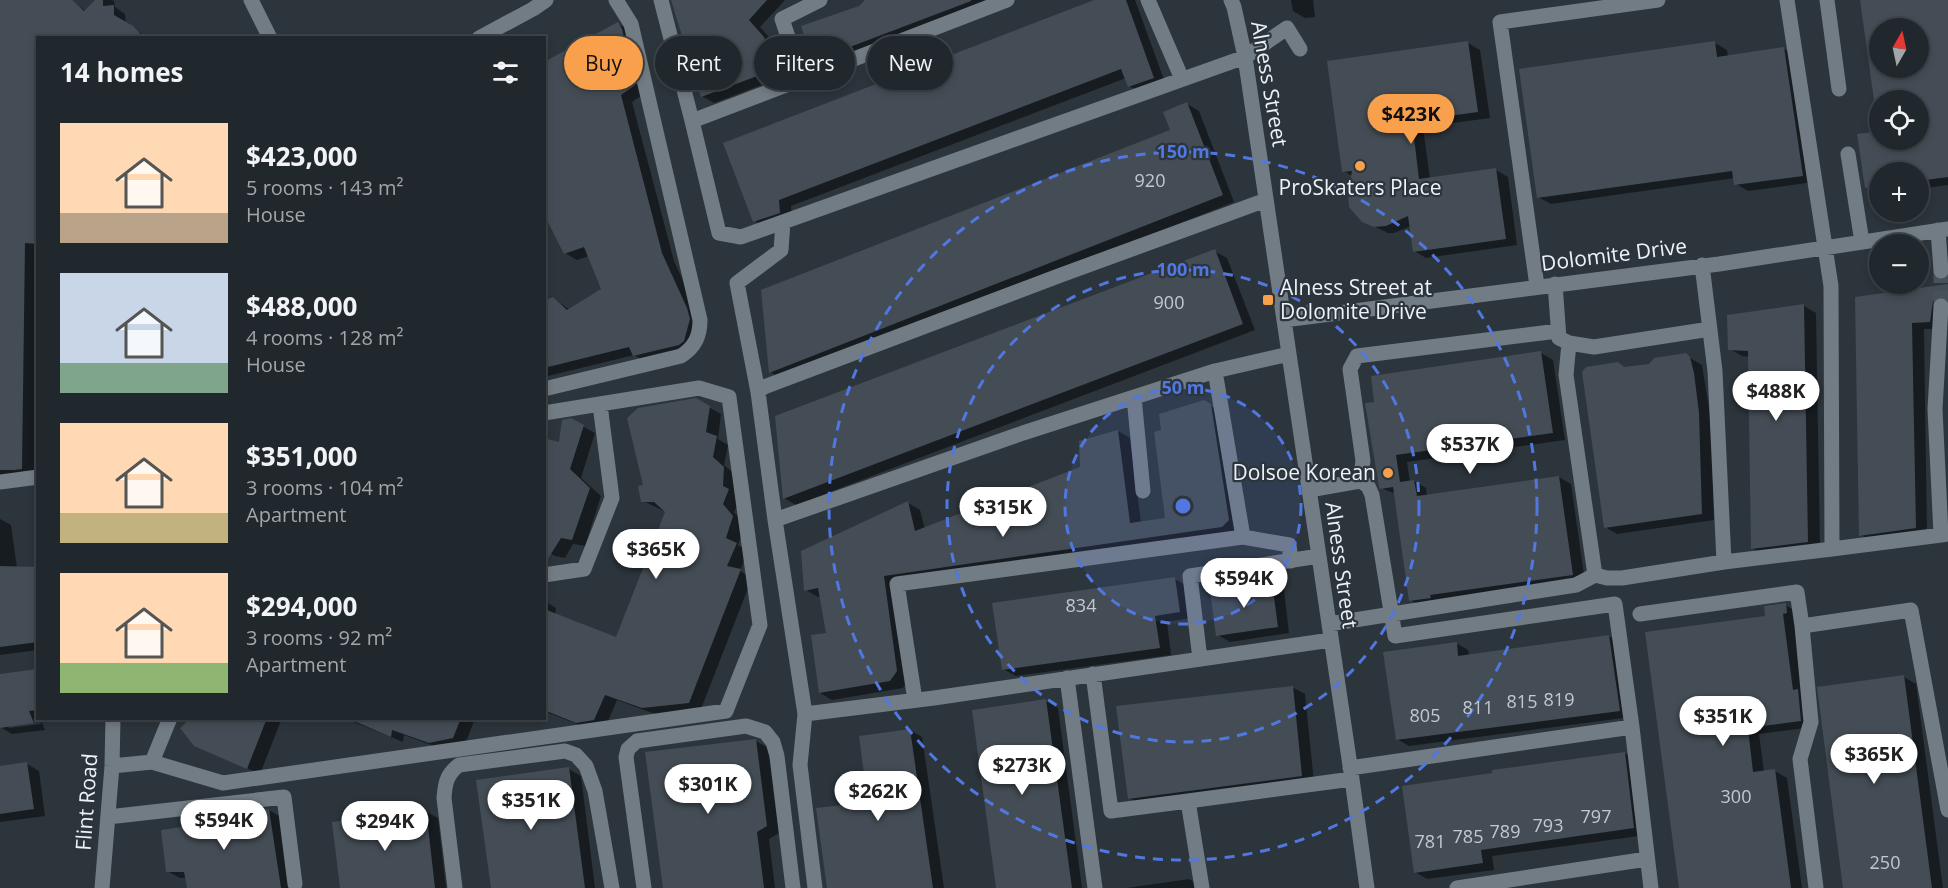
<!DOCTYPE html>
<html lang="en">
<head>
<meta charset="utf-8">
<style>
	body { margin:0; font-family:"Open Sans",sans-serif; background:#293035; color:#f1f3f6; height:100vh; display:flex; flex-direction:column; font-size:22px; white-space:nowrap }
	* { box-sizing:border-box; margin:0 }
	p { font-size:20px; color:#a2a6aa }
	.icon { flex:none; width:33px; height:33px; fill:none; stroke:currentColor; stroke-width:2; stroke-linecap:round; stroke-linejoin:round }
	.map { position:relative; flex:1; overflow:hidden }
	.side { position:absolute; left:36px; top:36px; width:510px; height:684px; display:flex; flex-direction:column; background:#21282d; border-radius:0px; box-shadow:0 3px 9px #0003,0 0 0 2px #3e4449 }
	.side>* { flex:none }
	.hud { position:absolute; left:564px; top:36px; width:570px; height:54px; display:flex; gap:12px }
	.needle { width:39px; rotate:9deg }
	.controls { position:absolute; left:1869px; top:18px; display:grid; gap:12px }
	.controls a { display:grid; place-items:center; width:60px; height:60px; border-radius:50%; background:#21282d; box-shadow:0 3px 9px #0003,0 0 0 2px #3e4449; font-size:30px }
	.price { position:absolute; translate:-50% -51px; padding:0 14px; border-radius:21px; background:#fff; color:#222; font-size:20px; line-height:39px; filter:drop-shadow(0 2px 3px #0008) }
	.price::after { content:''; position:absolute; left:50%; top:36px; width:18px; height:14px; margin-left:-9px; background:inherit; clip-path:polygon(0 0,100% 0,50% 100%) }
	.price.selected { background:#f9a04d; color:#111 }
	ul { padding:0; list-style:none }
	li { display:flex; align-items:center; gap:18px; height:150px; padding:0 24px }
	li span { display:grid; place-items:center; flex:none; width:168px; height:120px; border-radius:0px; color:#555 }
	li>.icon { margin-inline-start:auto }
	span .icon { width:72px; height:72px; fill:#fffc; stroke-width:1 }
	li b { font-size:26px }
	h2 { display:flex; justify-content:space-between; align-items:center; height:72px; padding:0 24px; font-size:26px }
	.pill { padding:0 21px; border-radius:27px; background:#21282d; box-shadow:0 3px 9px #0003,0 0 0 2px #3e4449; font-size:21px; line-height:54px }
	.pill.selected { background:#f9a04d; color:#111 }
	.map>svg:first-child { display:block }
	.shadow { fill:#0007; fill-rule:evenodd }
	.building { fill:#444d55; fill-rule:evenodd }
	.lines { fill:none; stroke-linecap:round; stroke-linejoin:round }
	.minor-tunnel { stroke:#495158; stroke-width:15; stroke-dasharray:15 8; stroke-linecap:butt }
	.minor { stroke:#727c84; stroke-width:15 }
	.ring { fill:none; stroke:#5177e0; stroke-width:3; stroke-dasharray:10 8 }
	.poi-dot { fill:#f9a04d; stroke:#2c353c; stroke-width:2 }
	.labels { text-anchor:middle; stroke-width:4.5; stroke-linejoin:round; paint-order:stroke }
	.number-label { font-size:18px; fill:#c2c9ce }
	.street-label { font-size:21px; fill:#ecf2f7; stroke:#2c353c }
	.poi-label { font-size:21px; fill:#ecf2f7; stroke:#2c353c }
	.centre { fill:#5177e0; stroke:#2c353c; stroke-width:3 }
	.ring-label { font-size:18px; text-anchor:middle; font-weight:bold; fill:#5177e0; stroke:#2c353c; stroke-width:4.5; stroke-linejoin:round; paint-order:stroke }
</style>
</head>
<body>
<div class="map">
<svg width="1948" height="888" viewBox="0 0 1948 888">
	<rect width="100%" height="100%" fill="#2c353c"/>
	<path class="shadow" d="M0 0 71 1 86 11 97 0H112L114 1 115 7 125 14 126 24 148 38H38V250L34 475H0Z
		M673 0H785L760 27 776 45 785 76 714 103 702 96Z
		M867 0H1004L827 67 814 60Z
		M1098 0H1135L1166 85 1141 93 1129 86 1126 78 791 206 792 219 767 228 755 221 725 144Z
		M1291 0H1313L1315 17 1305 18 1293 11Z
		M1862 0H1948V185L1918 189V172H1880V194L1866 187 1880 140H1918V100H1880V127ZM1880 28H1918V68H1880Z
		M618 24 631 31 647 92 632 102 674 261 699 316 692 352 647 362 634 355 544 377V302L553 298 570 310 603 290 589 256 577 260 565 253Z
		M1468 43 1480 50 1490 118 1423 127 1430 179 1496 170 1508 177 1517 245 1426 258 1414 251 1411 226 1394 233H1388L1363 221 1352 176 1344 171Z
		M1715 43 1727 50 1728 57 1784 49 1796 56 1814 182 1748 191 1736 184 1735 178 1551 204 1538 197Z
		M1187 104 1199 111 1234 202 782 379 770 372 1172 131Z
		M1214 251 1227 258 1255 330 796 505 784 498Z
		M1948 285V306L1942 329H1924L1927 535 1873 542 1861 535 1856 298Z
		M1804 306 1816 313 1820 548 1764 555 1752 548 1750 357 1742 356 1730 349Z
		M1541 353 1553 360 1565 440 1407 462 1410 482 1414 481 1426 488 1427 496 1559 477 1571 484 1585 582 1423 608 1411 600 1396 494 1381 488 1367 404Z
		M1685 355 1702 365 1711 421 1714 520 1617 534 1605 527 1626 368 1650 366Z
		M696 400 721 414 718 439 728 445 724 465 736 475 735 494 741 498 734 512 745 524 738 545 748 551 740 571 752 578 701 709 655 714 617 700 606 726 589 729 544 711V601L556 608 555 615 617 639 666 512 643 501 645 487Z
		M1203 402 1223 413 1241 528 1235 533 895 582 908 679 903 688 832 700 820 693 827 635 821 596 818 597 806 590 908 503 920 510 925 529 1082 468 1118 431 1130 438 1141 523 1167 519 1163 431Z
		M571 420 595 433 581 478 601 496 585 546 573 544 565 558 555 556 544 550 560 444Z
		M0 519 11 525 17 568H38V650L0 655Z
		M1175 579 1187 586 1192 618 1167 622 1171 655 1016 676 1003 669Z
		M1271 583 1284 590 1289 633 1230 642 1218 635Z
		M1785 605 1798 612 1813 727 1759 734 1764 772 1775 771 1787 778 1802 888H1680Z
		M1609 636 1621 644 1631 717 1409 746 1397 739 1456 643 1468 650 1469 656Z
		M38 670V718H40L45 730 12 734 0 727V676ZM41 721V724L9 728V725Z
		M1904 677 1916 684 1943 888H1845Z
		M1292 687 1305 694 1314 782 1142 805 1129 798Z
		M1046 701 1058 708 1082 888H997Z
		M194 718H282L260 774 195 745Z
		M344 718H475L465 745 442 749 404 735 403 742Z
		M910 730 922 737 944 888H829L853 805 867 782 861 737Z
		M756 741 768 748 779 833 769 839 775 888H665Z
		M1625 753 1637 760 1646 835 1492 856 1494 870 1427 879 1415 872Z
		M27 764 39 771 45 816 0 822V767Z
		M569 769 581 776 595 888H492Z
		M269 810 281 817 291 888H188L186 878H180L167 871Z
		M425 811 438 818 446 888H341Z
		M1189 879 1201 886V888H1127Z"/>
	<path class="building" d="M0 0H72L84 11 95 0H103V6L114 5V15L133 26 144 38H38V244L25 243 22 469 14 470H0Z
		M671 0H767L749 20 764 37 773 70 701 97Z
		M865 0H971V1L813 61 801 26 859 6Z
		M1094 0H1126L1154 78 1128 87 1121 69 779 200 780 213 753 222 723 143Z
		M1860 0H1948V177L1918 181V172H1880V186L1865 188 1857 134 1880 131V140H1918V100H1874ZM1880 28H1918V68H1880Z
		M618 22 622 29 635 85 621 95 662 253 687 308 690 319 684 341 679 345 633 356 629 347 544 368V301L553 297 567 310 601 289 584 247 564 254 544 214V62Z
		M1468 41 1478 112 1412 121 1419 179 1496 168 1506 239 1413 252 1408 216 1386 226 1374 227 1362 222 1349 207 1348 192 1352 171 1342 172 1327 61Z
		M1715 41 1717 57 1784 47 1803 176 1734 185 1732 171 1537 198 1519 69Z
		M1187 102 1223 195 769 373 761 290 1170 130 1163 112Z
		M1215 249 1243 324 783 499 775 416Z
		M1948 284V300L1941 296 1933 301 1930 322 1912 323 1916 528 1859 536 1855 297Z
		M1804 304 1808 542 1751 549 1748 351 1728 350 1727 315Z
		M1541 351 1553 433 1396 455 1400 482 1414 480 1417 496 1559 476 1573 575 1430 595 1431 598 1409 601 1393 487 1380 489 1379 487 1365 403 1374 402 1371 376Z
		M1686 353 1690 357 1694 373 1699 413 1702 514 1604 528 1582 372 1586 367 1618 362 1624 367 1649 364 1654 358Z
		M696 398 710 406 706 432 717 436 713 457 724 467 723 486 729 489 723 504 733 516 726 538 737 543 727 566 741 569 689 703 642 708 605 695 594 720 576 723 544 710V609L616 637 665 512 654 502H641L638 486 643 485 627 418 638 408Z
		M1204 400 1211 404 1229 520 1222 527 884 576 897 671 890 681 819 693 811 635 826 633 818 588 804 591 801 551 908 501 915 531 1080 467 1079 441 1118 430 1130 523 1165 518 1154 432 1161 430 1159 414Z
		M571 418 584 425 570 469 590 488 572 540 561 538 544 565V438L559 442 562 420Z
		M0 566 38 567V642L0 647Z
		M1175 577 1180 612 1155 616 1160 648 1002 670 992 603Z
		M1272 582 1278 627 1216 636 1210 591Z
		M1786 603 1787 613 1783 614 1793 690 1798 689 1801 721 1748 728 1753 772 1775 769 1791 888H1679L1645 632 1765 616 1764 606Z
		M1609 635 1620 711 1396 740 1383 652 1457 642 1458 656Z
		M38 669V710L29 711 34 723 0 728V674Z
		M1904 675 1932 888H1843L1817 687Z
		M1293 686 1302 776 1128 799 1116 706Z
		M1046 699 1072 888H996L972 710Z
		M191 718H267L247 769 194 746 180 728Z
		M347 718H461L453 738 429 743 392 730 391 737Z
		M910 729 933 888H827L816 808 851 804 848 783 865 781 859 736Z
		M756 739 767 826 757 832 764 888H663L645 752Z
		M1625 752 1634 828 1481 850 1483 863 1414 873 1402 786 1492 773V770Z
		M27 762 34 809 0 814V766Z
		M569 767 585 888H491L476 780Z
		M269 809 281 888H187L184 872H166L161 830 188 826 186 818Z
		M426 809 435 888H340L332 822Z"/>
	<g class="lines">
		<path class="minor-tunnel" d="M1941 306V271"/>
		<path class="minor" d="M251 0 270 38
			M661 0 692 121 802 79
			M820 0 782 19 802 79 1007 0
			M1148 0 1182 79
			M1231 0 1234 7 1245 57 1352 779 1367 888
			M1787 0 1831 286 1832 549 1941 535
			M1827 0 1839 89
			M479 38 533 9 546 0
			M692 121 719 233 741 237 1245 57 1287 28 1300 49
			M1848 154 1862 242
			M1266 200 1061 275 764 387 758 392 775 520 1023 433 1215 371 1289 354
			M1938 230 1941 271
			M1702 265 1715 371 1724 562 1832 549
			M1555 284 1559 338 1569 343 1594 347 1710 329
			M1537 286 1500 22 1658 0
			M1941 306 1935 409 1941 535 1948 534
			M1284 320 1719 264 1948 229
			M1569 343 1566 375 1595 575 1607 578H1622L1724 562
			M544 389 681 356C695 347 700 336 700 320L631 24 616 0
			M758 392 737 283 781 250 783 222
			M1134 397 1143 491
			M1360 481 1363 461 1350 369 1357 356 1558 331
			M0 482 38 477
			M1309 490 1360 481 1368 486 1372 495 1395 636 1615 604 1632 727 1350 768
			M775 520 805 714
			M1243 537 1289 545 1291 561
			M544 575 584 569 612 498 600 405
			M1640 614 1797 592 1802 626
			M1329 624 1576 585 1595 575
			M1200 659 1190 576 1319 556
			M1093 674 1111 811 1188 801
			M1067 678 1095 888
			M915 700 897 584 1243 537 1215 371
			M1632 727 1651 888
			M152 762 223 783 726 711 760 625 729 397 699 388 544 413
			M112 766 152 762 170 718
			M108 817 284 797 295 884
			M102 888 112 766 113 718
			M455 888 444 798C445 783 447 774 459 765L565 751 576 755 586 766 595 791 612 888
			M644 888 626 757 628 749 637 741 746 726 765 732 773 742 777 756 793 888
			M815 888 800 765 805 714 934 698 1331 640
			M1202 888 1188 801 1352 779
			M1457 888 1647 859
			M1816 888 1800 759 1811 722 1802 626 1911 610 1948 810"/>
	</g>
	<circle cx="1183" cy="506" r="118" fill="#5177e0" fill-opacity=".12"/>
	<g class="ring">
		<circle cx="1183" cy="506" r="118"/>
		<circle cx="1183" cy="506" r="236"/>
		<circle cx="1183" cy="506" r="354"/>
	</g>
	<g class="poi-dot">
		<circle cx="1360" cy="166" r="6"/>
		<rect x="1262" y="294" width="12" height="12" rx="3"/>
		<circle cx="1388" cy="473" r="6"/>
	</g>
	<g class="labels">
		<g class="number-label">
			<text x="1150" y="187">920</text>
			<text x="1169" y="309">900</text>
			<text x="1081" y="612">834</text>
			<text x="1559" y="706">819</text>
			<text x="1522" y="708">815</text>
			<text x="1478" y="714">811</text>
			<text x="1425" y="722">805</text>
			<text x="1736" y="803">300</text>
			<text x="1596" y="823">797</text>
			<text x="1548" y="832">793</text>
			<text x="1505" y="838">789</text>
			<text x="1468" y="843">785</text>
			<text x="1430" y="848">781</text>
			<text x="1885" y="869">250</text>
		</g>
		<g class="street-label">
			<text transform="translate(1269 84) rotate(80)" y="7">Alness Street</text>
			<text transform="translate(1614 255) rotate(-7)" y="7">Dolomite Drive</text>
			<text transform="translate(1341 565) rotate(82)" y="7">Alness Street</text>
			<text transform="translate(87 802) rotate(-86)" y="7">Flint Road</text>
		</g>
		<g class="poi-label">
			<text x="1360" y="195">ProSkaters Place</text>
			<text x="1280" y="295" text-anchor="start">Alness Street at<tspan x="1280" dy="24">Dolomite Drive</tspan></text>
			<text x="1376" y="480" text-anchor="end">Dolsoe Korean</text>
		</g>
	</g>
	<circle cx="1183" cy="506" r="9" class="centre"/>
	<g class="ring-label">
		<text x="1183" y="158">150 m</text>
		<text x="1183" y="276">100 m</text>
		<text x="1183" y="394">50 m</text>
	</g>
</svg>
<div class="controls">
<a><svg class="needle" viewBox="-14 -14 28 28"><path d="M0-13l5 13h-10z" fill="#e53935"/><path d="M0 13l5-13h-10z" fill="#a2a6aa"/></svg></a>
<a><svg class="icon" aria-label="locate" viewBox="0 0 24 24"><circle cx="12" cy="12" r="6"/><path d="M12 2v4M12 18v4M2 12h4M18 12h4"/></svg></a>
<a>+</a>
<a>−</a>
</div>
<b class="price selected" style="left:1411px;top:145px">$423K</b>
<b class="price" style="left:1776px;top:422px">$488K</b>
<b class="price" style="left:1470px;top:475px">$537K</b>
<b class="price" style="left:1003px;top:538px">$315K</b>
<b class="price" style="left:656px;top:580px">$365K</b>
<b class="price" style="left:1244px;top:609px">$594K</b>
<b class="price" style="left:1723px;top:747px">$351K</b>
<b class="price" style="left:1874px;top:785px">$365K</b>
<b class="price" style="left:1022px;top:796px">$273K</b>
<b class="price" style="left:708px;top:815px">$301K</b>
<b class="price" style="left:878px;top:822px">$262K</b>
<b class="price" style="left:531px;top:831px">$351K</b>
<b class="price" style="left:224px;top:851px">$594K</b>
<b class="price" style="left:385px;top:852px">$294K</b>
<div class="hud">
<a class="pill selected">Buy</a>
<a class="pill">Rent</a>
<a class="pill">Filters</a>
<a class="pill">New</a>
</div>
<section class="side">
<h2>14 homes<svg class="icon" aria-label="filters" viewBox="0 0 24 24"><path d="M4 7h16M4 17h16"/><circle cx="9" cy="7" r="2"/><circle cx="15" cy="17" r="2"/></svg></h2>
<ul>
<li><span style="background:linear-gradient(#ffd9b3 75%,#b9a48a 0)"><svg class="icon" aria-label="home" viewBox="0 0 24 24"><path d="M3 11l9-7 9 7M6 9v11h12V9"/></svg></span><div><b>$423,000</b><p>5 rooms · 143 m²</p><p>House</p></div></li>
<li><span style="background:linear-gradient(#c9d6e8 75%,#7fa58c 0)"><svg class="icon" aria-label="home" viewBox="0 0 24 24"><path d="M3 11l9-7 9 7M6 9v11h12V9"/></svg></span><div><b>$488,000</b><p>4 rooms · 128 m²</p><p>House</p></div></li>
<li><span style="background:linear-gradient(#ffd9b3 75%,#c2b280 0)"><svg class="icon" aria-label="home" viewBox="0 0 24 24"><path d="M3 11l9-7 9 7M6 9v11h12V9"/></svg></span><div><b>$351,000</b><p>3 rooms · 104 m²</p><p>Apartment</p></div></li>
<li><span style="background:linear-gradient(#ffd9b3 75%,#8fb573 0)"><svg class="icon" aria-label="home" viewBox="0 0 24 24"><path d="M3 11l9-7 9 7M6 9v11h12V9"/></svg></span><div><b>$294,000</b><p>3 rooms · 92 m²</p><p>Apartment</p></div></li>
</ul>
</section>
</div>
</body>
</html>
